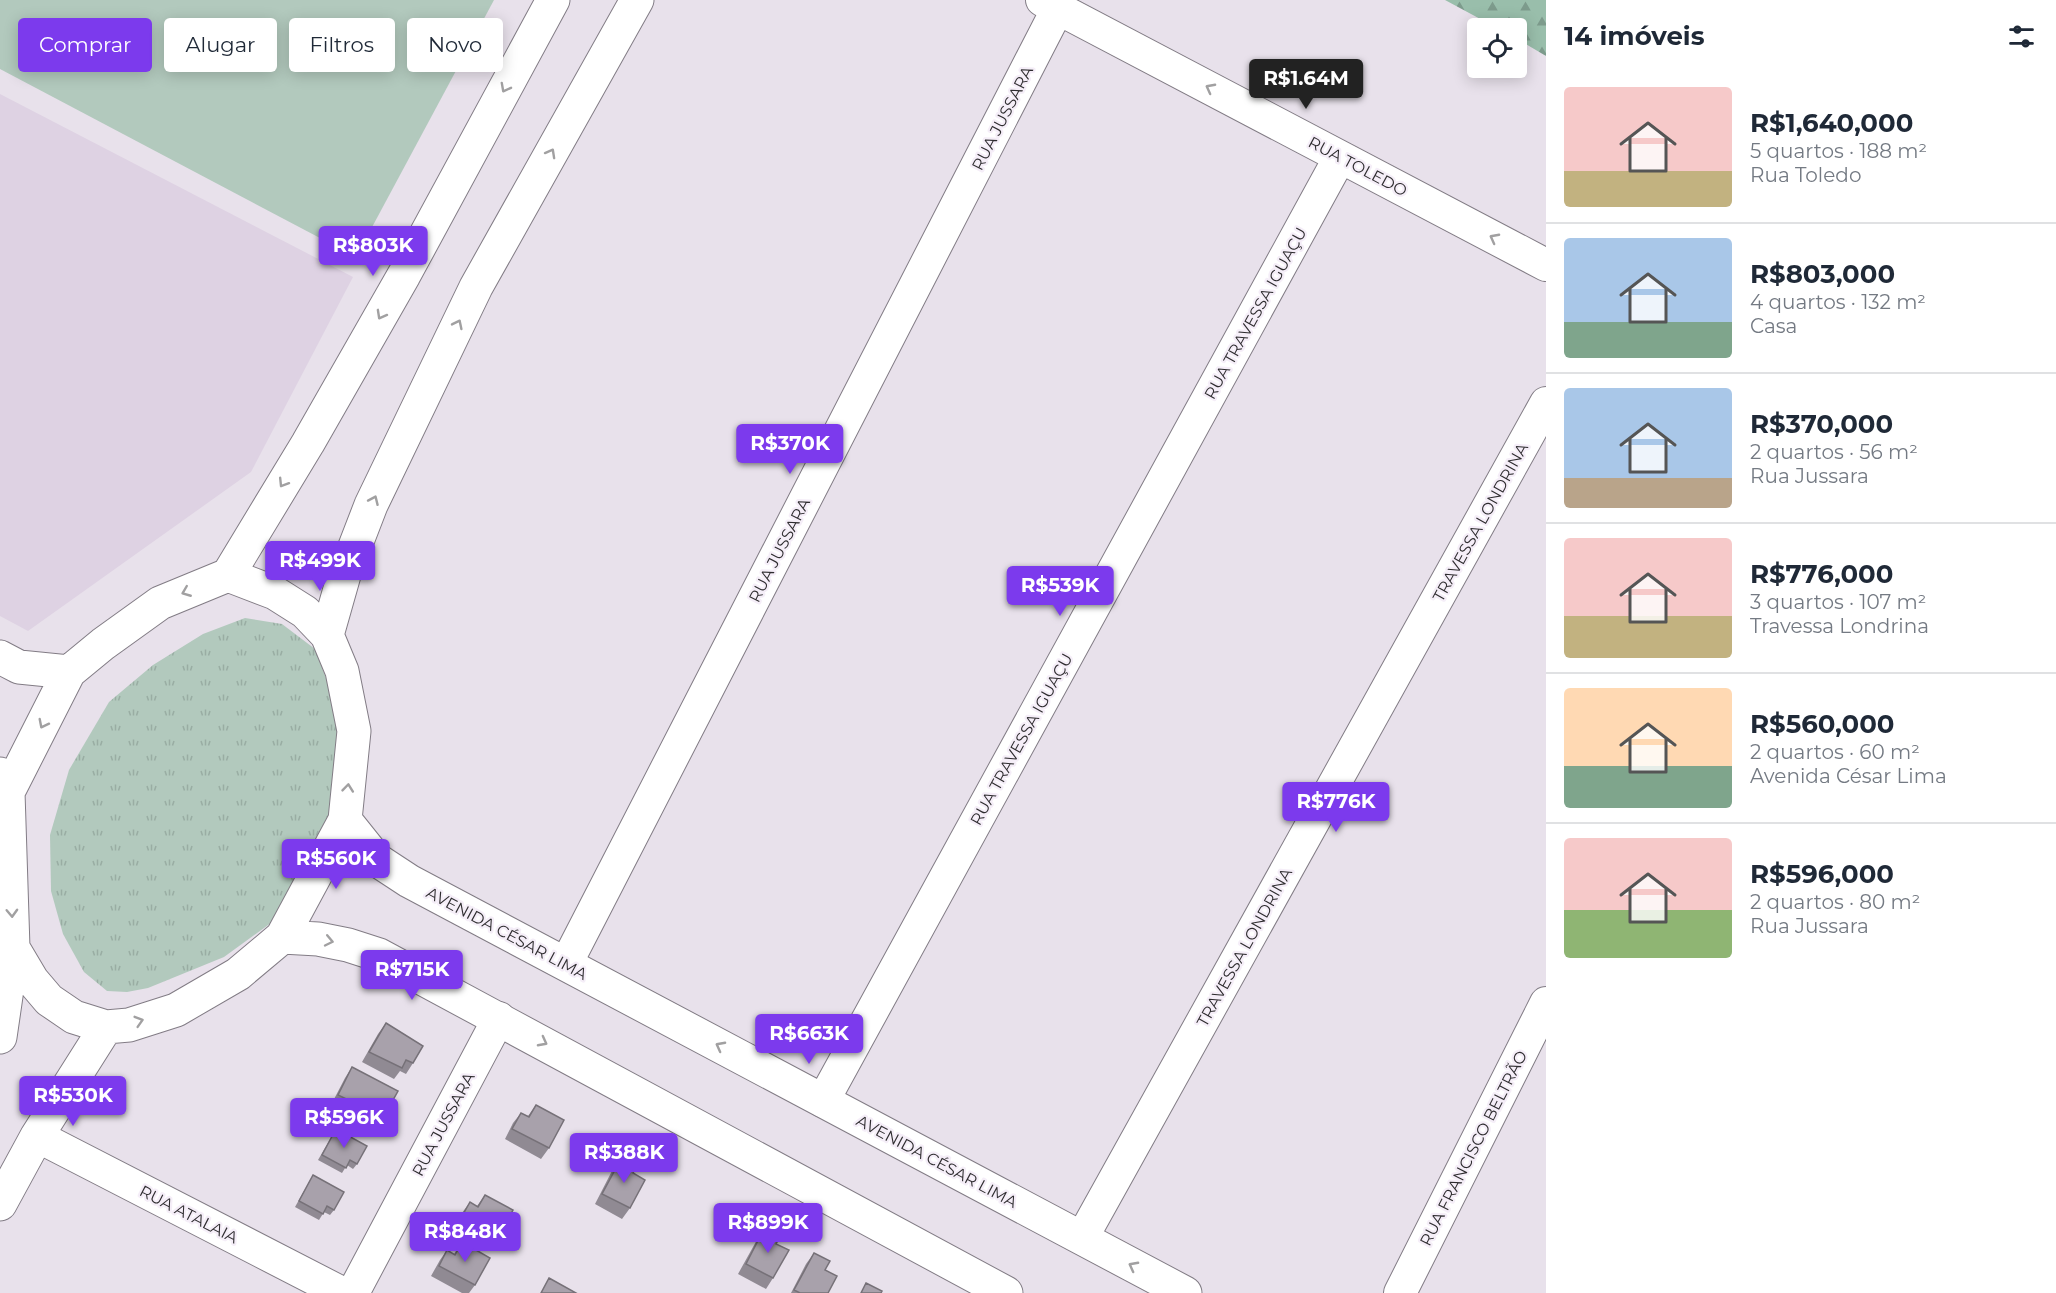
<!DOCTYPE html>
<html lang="pt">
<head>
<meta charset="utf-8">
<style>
	body { margin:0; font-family:Montserrat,sans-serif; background:#f2f2f3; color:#1f2937; height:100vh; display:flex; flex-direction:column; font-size:22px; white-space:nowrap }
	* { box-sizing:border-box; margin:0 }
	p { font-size:20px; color:#747a83 }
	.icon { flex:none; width:33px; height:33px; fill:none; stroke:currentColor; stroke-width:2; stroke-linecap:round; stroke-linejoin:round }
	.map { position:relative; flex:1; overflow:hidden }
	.details { display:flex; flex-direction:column; background:#fff; width:510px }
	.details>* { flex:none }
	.hud { position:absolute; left:18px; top:18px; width:570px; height:54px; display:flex; gap:12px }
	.buttons { position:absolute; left:1467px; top:18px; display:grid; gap:12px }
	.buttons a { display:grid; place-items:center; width:60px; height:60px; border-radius:6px; background:#fff; box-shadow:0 3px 15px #0003; font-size:30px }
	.price { position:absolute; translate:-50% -51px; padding:0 14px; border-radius:6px; background:#7c3aed; color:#fff; font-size:20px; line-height:39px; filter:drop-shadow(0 2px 3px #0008) }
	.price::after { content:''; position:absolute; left:50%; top:36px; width:18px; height:14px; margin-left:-9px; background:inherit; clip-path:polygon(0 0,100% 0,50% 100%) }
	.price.on { background:#222; color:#fff }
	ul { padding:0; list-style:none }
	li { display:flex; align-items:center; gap:18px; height:150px; padding:0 18px }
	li+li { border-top:2px solid #e0e1e3 }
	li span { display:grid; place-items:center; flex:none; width:168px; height:120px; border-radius:6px; color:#555 }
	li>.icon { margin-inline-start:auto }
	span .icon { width:72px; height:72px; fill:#fffc; stroke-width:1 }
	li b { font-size:26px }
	h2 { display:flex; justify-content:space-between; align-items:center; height:72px; padding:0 18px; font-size:26px }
	.chip { padding:0 21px; border-radius:6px; background:#fff; box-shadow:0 3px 15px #0003; font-size:21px; line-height:54px }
	.chip.on { background:#7c3aed; color:#fff }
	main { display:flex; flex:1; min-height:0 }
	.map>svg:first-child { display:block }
	.built { fill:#ded2e3 }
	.grass { fill:#b2c9bd }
	.forest { fill:url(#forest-firs) }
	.park { fill:url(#park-tufts) }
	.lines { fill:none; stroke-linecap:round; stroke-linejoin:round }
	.street-casing { stroke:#827c85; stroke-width:34 }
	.secondary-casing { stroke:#827c85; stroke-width:35 }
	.street { stroke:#fff; stroke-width:32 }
	.secondary { stroke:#fff; stroke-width:33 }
	.wall { fill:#908a93 }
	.building { fill:#a8a1ab; stroke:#767178; stroke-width:1.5 }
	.oneway { stroke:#a1a0a1 }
	.labels { text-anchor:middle; stroke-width:4.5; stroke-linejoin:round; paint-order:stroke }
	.street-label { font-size:16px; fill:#2e2c2f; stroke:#f5eef8 }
</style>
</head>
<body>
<main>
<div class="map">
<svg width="1546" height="1293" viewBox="0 0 1546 1293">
	<defs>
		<pattern id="forest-firs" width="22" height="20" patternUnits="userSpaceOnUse" patternTransform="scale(1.5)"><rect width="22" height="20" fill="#99beab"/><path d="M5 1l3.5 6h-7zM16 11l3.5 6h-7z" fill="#7d9b8c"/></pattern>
		<pattern id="park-tufts" width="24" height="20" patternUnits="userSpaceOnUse" patternTransform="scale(1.5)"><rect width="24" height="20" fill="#b2c9bd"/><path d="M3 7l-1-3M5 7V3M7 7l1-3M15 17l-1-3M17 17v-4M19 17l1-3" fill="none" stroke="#99ada3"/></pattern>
	</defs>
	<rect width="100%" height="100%" fill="#e8e1eb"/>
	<path class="built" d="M0 94 353 277 251 472 28 631 0 616Z"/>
	<path class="grass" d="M0 0H494L356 257 0 69Z"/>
	<path class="forest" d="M1445 0H1546V56L1517 39 1516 28H1497Z"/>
	<path class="park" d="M245 618 282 624 315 649 335 702 340 773 329 819 275 920 224 957 148 988 127 992 107 991 84 972 63 934 51 891 50 835 69 770 109 702 153 665 203 634Z"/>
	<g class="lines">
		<g class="street-casing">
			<path id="street" d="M1042 0 1546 265
				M566 964 1058 8
				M823 1101 1340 157
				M37 1136 342 1293
				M1082 1238 1546 403
				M353 1293 499 1018
				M1400 1293 1546 1003"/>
		</g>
		<g class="secondary-casing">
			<path id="secondary" d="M228 575 308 443 404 275 553 0
				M327 635 344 575 371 505 476 287 637 0
				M0 657 19 667 69 672
				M0 774 8 792 13 948 32 980 49 1000 74 1017 106 1027 129 1025 176 1010 238 974 282 937 318 939 348 945 379 955 1006 1293
				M8 792 69 672 103 644 160 603 228 575 275 593 305 612 327 635 342 671 354 731 345 820 377 860 409 881 1185 1293
				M282 937 345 820
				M0 1037 13 948
				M0 1204 37 1136 106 1027"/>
		</g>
		<use href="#street" class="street"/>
		<use href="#secondary" class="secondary"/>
	</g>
	<path class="wall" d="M386 1023 413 1063 406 1074 400 1071 394 1079 362 1062 378 1034Z
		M352 1067 388 1109 381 1120 375 1117 369 1124 331 1105 345 1078Z
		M536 1105 549 1148 541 1159 505 1139 513 1123 521 1113 528 1116Z
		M336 1129 357 1164 353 1169 347 1165 342 1173 318 1160Z
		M622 1157 633 1173 630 1208 622 1219 595 1204 614 1167Z
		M313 1175 334 1210 330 1215 324 1212 319 1220 295 1207Z
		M485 1195 498 1238 491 1248 454 1229 462 1213 470 1202 477 1206Z
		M765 1227 776 1244 773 1278 766 1289 738 1274 758 1238Z
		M462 1242 475 1285 469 1293H462L431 1276 440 1260 447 1250 454 1254Z
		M814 1253 825 1270 828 1293H791L806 1264Z"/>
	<path class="building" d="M386 1023 423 1046 413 1063 406 1060 402 1068 369 1052Z
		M352 1067 398 1091 388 1109 381 1106 377 1114 338 1095Z
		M536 1105 564 1120 549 1148 512 1129 521 1113 529 1117Z
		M336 1129 367 1146 357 1164 350 1160 346 1168 322 1155Z
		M622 1157 637 1165 633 1173 645 1180 630 1208 602 1194Z
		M313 1175 344 1192 334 1210 327 1206 323 1214 299 1201Z
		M485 1195 513 1210 498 1238 461 1218 470 1202 478 1207Z
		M765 1227 781 1235 776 1244 789 1250 773 1278 746 1264Z
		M462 1242 490 1258 475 1285 439 1266 447 1250 455 1255Z
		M814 1253 830 1261 825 1270 837 1276 828 1293H800L794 1290Z
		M549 1278 576 1293H541Z
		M866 1283 882 1291 881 1293H861Z"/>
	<defs><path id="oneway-chevron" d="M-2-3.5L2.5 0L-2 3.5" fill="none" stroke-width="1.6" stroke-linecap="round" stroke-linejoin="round" transform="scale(1.5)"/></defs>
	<g class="oneway">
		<use href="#oneway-chevron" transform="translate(505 88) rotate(118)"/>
		<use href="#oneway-chevron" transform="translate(1210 88) rotate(-152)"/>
		<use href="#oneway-chevron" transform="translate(551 153) rotate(-61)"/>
		<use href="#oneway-chevron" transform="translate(1494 238) rotate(-152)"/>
		<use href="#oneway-chevron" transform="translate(381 315) rotate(119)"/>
		<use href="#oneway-chevron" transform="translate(458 324) rotate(-64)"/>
		<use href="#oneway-chevron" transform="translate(283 483) rotate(122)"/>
		<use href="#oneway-chevron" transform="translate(374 500) rotate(-66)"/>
		<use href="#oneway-chevron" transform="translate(186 592) rotate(158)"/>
		<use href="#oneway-chevron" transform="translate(43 724) rotate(117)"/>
		<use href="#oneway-chevron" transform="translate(348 788) rotate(-84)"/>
		<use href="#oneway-chevron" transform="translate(12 913) rotate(88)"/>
		<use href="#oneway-chevron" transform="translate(329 941) rotate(12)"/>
		<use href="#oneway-chevron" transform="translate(139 1021) rotate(-17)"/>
		<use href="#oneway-chevron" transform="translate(543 1042) rotate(28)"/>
		<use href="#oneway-chevron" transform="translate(720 1046) rotate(-152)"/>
		<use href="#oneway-chevron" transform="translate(1133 1266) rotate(-152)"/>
	</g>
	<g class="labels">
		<g class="street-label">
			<text transform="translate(1002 118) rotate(-63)" y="6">RUA JUSSARA</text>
			<text transform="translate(1358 166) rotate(28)" y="6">RUA TOLEDO</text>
			<text transform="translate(1255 313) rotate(-61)" y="6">RUA TRAVESSA IGUAÇU</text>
			<text transform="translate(1480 522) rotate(-61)" y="6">TRAVESSA LONDRINA</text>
			<text transform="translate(779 550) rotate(-63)" y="6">RUA JUSSARA</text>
			<text transform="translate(1021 739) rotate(-61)" y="6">RUA TRAVESSA IGUAÇU</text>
			<text transform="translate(507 933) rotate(28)" y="6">AVENIDA CÉSAR LIMA</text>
			<text transform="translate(1244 947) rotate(-61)" y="6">TRAVESSA LONDRINA</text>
			<text transform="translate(443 1124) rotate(-62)" y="6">RUA JUSSARA</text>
			<text transform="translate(1473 1148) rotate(-63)" y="6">RUA FRANCISCO BELTRÃO</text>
			<text transform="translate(937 1161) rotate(28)" y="6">AVENIDA CÉSAR LIMA</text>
			<text transform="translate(189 1214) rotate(27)" y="6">RUA ATALAIA</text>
		</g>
	</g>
</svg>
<div class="buttons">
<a><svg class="icon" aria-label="locate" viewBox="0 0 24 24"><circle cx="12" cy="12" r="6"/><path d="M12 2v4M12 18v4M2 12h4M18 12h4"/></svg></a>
</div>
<b class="price on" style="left:1306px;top:110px">R$1.64M</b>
<b class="price" style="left:373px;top:277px">R$803K</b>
<b class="price" style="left:790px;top:475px">R$370K</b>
<b class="price" style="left:320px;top:592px">R$499K</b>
<b class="price" style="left:1060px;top:617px">R$539K</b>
<b class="price" style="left:1336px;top:833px">R$776K</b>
<b class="price" style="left:336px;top:890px">R$560K</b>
<b class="price" style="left:412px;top:1001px">R$715K</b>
<b class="price" style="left:809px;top:1065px">R$663K</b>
<b class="price" style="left:73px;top:1127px">R$530K</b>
<b class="price" style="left:344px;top:1149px">R$596K</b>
<b class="price" style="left:624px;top:1184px">R$388K</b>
<b class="price" style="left:768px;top:1254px">R$899K</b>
<b class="price" style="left:465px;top:1263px">R$848K</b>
<div class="hud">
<a class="chip on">Comprar</a>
<a class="chip">Alugar</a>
<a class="chip">Filtros</a>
<a class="chip">Novo</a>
</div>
</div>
<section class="details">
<h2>14 imóveis<svg class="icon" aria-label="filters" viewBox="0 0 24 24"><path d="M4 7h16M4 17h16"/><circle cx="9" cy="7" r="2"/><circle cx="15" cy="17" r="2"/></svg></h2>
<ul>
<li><span style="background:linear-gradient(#f6c9c9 70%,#c2b280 0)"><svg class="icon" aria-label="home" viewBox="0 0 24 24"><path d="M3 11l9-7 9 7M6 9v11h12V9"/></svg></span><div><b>R$1,640,000</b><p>5 quartos · 188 m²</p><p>Rua Toledo</p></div></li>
<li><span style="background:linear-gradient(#a9c7e8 70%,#7fa58c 0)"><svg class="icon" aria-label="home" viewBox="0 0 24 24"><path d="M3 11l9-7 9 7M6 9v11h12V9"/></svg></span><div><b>R$803,000</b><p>4 quartos · 132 m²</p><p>Casa</p></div></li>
<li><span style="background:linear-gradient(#a9c7e8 75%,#b9a48a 0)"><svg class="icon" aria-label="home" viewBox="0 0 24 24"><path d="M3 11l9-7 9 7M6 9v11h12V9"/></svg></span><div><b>R$370,000</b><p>2 quartos · 56 m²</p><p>Rua Jussara</p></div></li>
<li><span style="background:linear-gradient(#f6c9c9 65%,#c2b280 0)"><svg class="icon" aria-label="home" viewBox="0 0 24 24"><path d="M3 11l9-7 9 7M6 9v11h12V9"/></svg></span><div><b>R$776,000</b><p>3 quartos · 107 m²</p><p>Travessa Londrina</p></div></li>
<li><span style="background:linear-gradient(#ffd9b3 65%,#7fa58c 0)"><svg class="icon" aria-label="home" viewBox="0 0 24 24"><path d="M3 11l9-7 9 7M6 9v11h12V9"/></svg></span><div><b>R$560,000</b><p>2 quartos · 60 m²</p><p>Avenida César Lima</p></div></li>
<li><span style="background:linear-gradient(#f6c9c9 60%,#8fb573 0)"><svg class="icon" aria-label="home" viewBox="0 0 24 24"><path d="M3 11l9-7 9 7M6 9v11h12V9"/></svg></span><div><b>R$596,000</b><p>2 quartos · 80 m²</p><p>Rua Jussara</p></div></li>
</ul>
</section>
</main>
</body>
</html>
